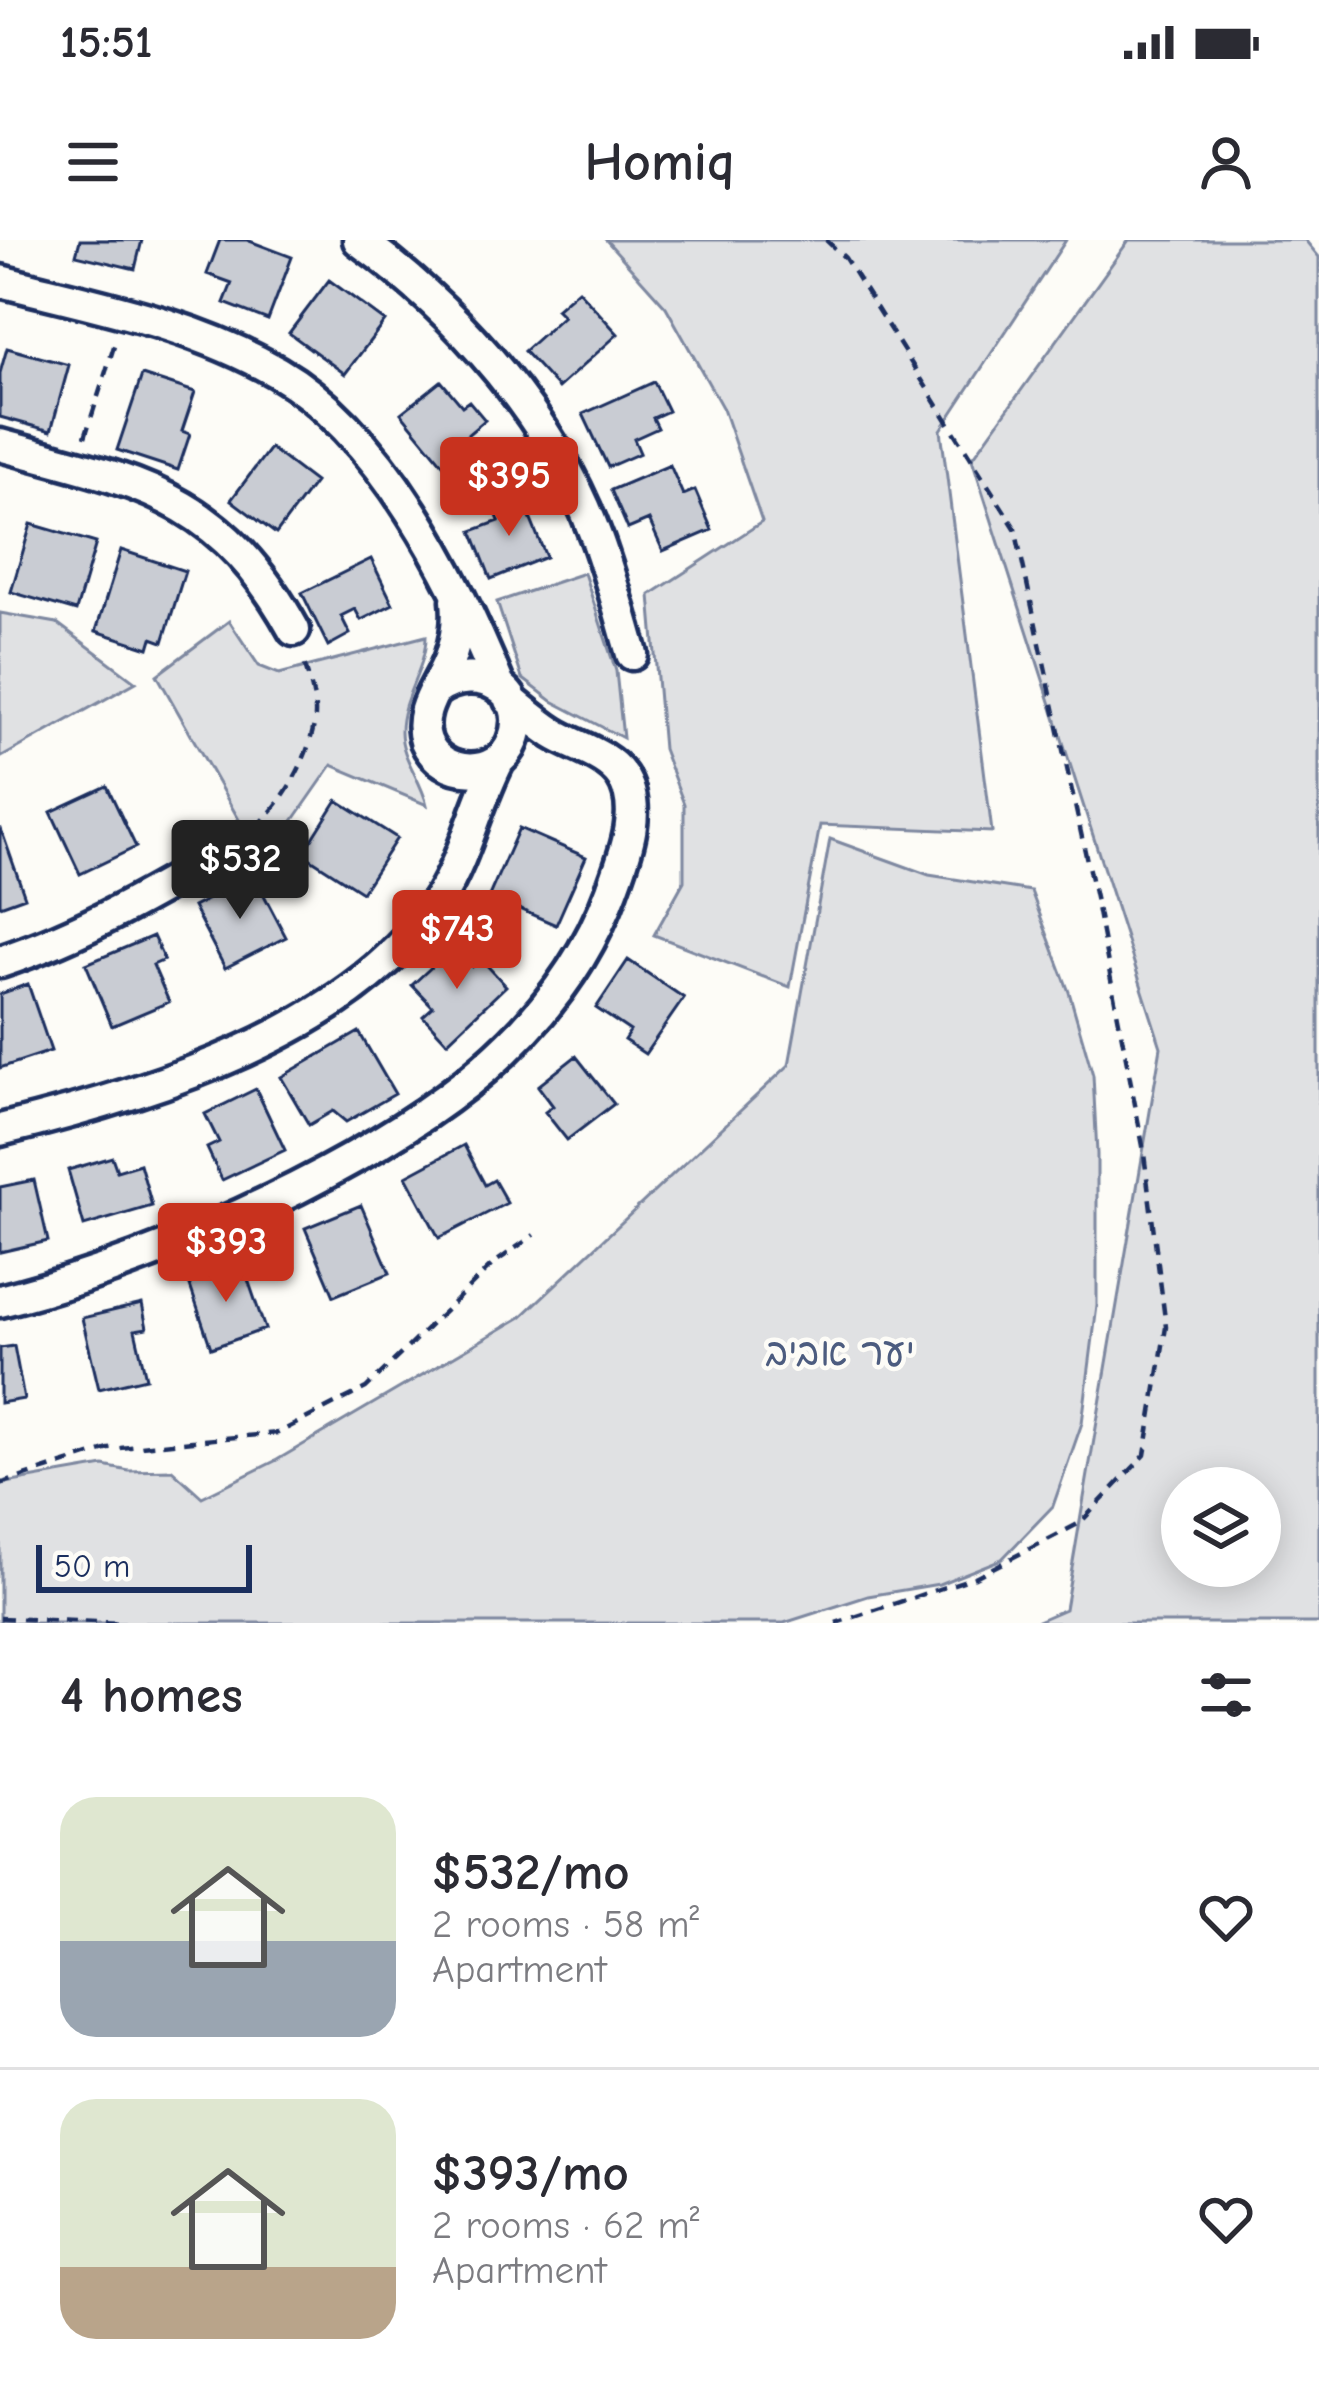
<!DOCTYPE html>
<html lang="en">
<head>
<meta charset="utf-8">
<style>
	body { margin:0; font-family:"Comic Neue","Playpen Sans Hebrew",sans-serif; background:#f2f2f3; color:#2b2b33; height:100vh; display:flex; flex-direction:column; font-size:45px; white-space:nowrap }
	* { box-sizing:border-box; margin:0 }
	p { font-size:39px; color:#7c7c81 }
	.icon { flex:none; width:66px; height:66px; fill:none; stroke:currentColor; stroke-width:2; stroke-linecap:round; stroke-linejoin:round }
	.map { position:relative; height:1383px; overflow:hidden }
	.sheet { display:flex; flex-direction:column; background:#fff; flex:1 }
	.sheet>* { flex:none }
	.tools { position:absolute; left:1161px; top:1227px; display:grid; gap:24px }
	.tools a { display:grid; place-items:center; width:120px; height:120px; border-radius:50%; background:#fff; box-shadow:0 6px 30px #0003; font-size:60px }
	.scale { position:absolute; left:36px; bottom:30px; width:216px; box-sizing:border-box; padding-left:12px; border:6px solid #1b2f5e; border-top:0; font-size:33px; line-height:42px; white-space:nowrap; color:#1b2f5e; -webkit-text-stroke:9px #fdfcf7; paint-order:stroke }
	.price { position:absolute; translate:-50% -102px; padding:0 27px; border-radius:12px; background:#c8321e; color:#fff; font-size:39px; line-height:78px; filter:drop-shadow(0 3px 6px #0008) }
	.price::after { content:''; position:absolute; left:50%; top:72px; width:36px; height:27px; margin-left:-18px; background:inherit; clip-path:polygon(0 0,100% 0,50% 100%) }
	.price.selected { background:#222; color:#fff }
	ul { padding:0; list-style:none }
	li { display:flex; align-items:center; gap:36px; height:300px; padding:0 60px }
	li+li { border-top:3px solid #e1e1e2 }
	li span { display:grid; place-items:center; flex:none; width:336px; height:240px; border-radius:36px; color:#555 }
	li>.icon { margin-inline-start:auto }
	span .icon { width:144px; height:144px; fill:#fffc; stroke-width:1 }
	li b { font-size:51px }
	h2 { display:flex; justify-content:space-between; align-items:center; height:144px; padding:0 60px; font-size:51px }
	.status { display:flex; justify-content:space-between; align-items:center; height:84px; padding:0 60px; background:#fff; direction:ltr }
	.status svg { height:33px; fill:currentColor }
	header { display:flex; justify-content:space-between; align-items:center; height:156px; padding:0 60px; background:#fff; font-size:54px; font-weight:600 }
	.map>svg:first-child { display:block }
	.green { fill:#e0e1e3; stroke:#7e88a0; stroke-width:3; fill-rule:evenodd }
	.building { fill:#c9ccd3; stroke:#1b2f5e; stroke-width:3 }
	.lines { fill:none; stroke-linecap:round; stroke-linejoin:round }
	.street-casing { stroke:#1b2f5e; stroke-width:39 }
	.path { stroke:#1b2f5e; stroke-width:4.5; stroke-dasharray:12 9; stroke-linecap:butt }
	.street { stroke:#fdfcf7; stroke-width:30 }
	.labels { text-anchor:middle; stroke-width:9; stroke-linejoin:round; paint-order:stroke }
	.park-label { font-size:39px; fill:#4c5c7f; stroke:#fdfcf7 }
</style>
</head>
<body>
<div class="status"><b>15:51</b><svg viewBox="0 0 49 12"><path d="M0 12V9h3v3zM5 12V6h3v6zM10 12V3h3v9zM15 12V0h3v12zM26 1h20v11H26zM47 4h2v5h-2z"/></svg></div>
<header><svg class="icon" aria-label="menu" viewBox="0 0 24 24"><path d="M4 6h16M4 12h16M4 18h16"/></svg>Homiq<svg class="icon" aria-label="person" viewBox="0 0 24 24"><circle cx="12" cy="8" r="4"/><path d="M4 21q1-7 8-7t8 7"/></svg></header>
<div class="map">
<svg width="1319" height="1383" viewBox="0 0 1319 1383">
	<rect width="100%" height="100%" fill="#fdfcf7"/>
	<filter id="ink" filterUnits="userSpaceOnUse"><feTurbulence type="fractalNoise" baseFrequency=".00833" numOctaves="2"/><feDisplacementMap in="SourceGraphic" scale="24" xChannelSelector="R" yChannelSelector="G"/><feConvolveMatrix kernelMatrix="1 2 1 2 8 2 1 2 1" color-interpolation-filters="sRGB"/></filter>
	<g filter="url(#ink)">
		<path class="green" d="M606 0H1066L941 190 992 592 820 585 790 747 654 695 684 641V564L663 509 650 355 762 282 723 169 666 67Z
			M1129 0H1305L1319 17V1383H1033L1065 1369 1161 807 972 219ZM1182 1248H1260V1326H1182Z
			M584 333 616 431 623 498 552 461 522 438 497 362Z
			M0 373 57 383 136 442 0 518Z
			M229 381 259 426 279 434 426 396C426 430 401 457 401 491 401 518 421 539 427 565L332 525 270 614 242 585 157 435Z
			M830 599 929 635 1031 651 1069 752 1093 835 1097 914V1066L1082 1183 1053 1266 1002 1319 939 1344 868 1356 784 1383H0V1244L104 1226 129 1231 172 1230 202 1257 277 1220 521 1077 789 825Z"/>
		<path class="building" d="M80 0H142L135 29 76 15Z
			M220 0H247L292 17 268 80 224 63 232 43 207 34Z
			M329 40 385 81 345 134 289 93Z
			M578 50 618 94 558 148 524 111 563 76 556 69Z
			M7 108 69 125 51 191 0 177V133Z
			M142 135 195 152 182 191 190 194 178 230 117 210Z
			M441 141 462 166 469 161 485 180 466 196 478 212 451 234 401 173Z
			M654 142 668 171 653 178 658 188 634 199 640 213 608 227 583 174Z
			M270 208 315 242 276 294 231 260Z
			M670 225 683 255 695 250 712 290 663 311 649 280 628 289 611 250Z
			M520 253 546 317 491 339 472 291 499 281 493 264Z
			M31 284 96 303 76 371 11 352Z
			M121 310 185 331 163 402 152 398 149 408 96 391Z
			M371 319 393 364 361 380 355 369 341 376 350 394 328 406 302 353Z
			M107 546 136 607 80 634 51 572Z
			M337 560 397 598 362 652 303 614Z
			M519 588 586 617 556 685 489 656Z
			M1 589 25 657 0 666V590Z
			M254 636 286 697 225 728 193 667Z
			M153 696 164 720 153 725 169 762 112 786 86 724Z
			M453 707 472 727 481 719 506 746 447 802 423 776 433 767 412 745Z
			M628 720 684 758 645 814 624 800 630 791 596 768Z
			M28 744 51 811 0 828V754Z
			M359 792 395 854 346 882 333 871 309 885 281 837Z
			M576 816 614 864 567 900 545 872 553 866 538 846Z
			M256 849 285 910 222 940 207 908 219 902 205 874Z
			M464 905 485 945 494 940 507 963 439 998 406 936Z
			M112 917 117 931 140 924 152 966 84 986 68 930Z
			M34 940 48 1001 0 1012V947Z
			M361 965 390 1033 334 1056 305 988Z
			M242 1022 265 1089 211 1108 188 1040Z
			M142 1064 147 1088 135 1090 146 1138 99 1149 82 1078Z
			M14 1106 24 1159 0 1163V1108Z"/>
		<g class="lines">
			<g class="street-casing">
				<path id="street" d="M359 0C460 73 554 180 597 299 611 337 621 376 632 414
					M0 41C94 65 192 83 277 132 382 193 456 339 500 448
					M0 205C139 243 219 254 294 390
					M436 450C476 421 533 450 513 501 498 540 441 538 426 501 415 469 442 444 451 415 457 397 459 378 457 360
					M0 722C84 694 158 651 234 606
					M0 890C145 855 356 792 440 657 465 617 476 565 498 522
					M0 1061C104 1035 201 996 297 948 429 881 559 796 612 650 624 617 644 569 622 536 606 513 575 507 553 493 538 483 524 471 510 460"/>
			</g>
			<path class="path" d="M826 0 845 18 1015 288 1097 667 1143 906 1166 1087 1145 1215 1080 1283 975 1337 836 1383
				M85 197 116 100
				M256 587C284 562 312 514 315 476 316 457 308 437 303 419
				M0 1244 109 1209 278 1193 366 1148 493 1024 534 995
				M0 1378 123 1383"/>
			<use href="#street" class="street"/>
		</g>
	</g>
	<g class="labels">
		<g class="park-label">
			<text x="840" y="1125">יער אביב</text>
		</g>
	</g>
</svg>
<div class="tools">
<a><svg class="icon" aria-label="layers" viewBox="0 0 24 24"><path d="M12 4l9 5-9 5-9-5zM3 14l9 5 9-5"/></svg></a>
</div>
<div class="scale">50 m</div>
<b class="price" style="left:509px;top:299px">$395</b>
<b class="price selected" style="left:240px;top:682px">$532</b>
<b class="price" style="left:457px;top:752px">$743</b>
<b class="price" style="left:226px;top:1065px">$393</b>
</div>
<section class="sheet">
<h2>4 homes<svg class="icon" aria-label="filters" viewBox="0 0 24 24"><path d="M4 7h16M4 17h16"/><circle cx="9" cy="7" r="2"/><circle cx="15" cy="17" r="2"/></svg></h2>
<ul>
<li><span style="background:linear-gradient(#dfe7d0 60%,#9aa5b1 0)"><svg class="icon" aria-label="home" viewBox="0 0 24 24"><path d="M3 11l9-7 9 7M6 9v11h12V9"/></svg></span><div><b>$532/mo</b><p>2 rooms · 58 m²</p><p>Apartment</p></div><svg class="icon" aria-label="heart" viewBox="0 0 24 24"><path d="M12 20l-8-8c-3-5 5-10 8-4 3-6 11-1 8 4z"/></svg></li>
<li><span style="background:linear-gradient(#dfe7d0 70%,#b9a48a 0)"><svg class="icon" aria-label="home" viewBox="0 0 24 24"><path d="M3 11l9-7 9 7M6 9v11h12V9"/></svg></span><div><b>$393/mo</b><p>2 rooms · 62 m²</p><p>Apartment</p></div><svg class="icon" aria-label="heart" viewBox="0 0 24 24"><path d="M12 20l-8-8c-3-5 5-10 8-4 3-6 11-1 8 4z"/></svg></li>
</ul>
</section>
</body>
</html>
